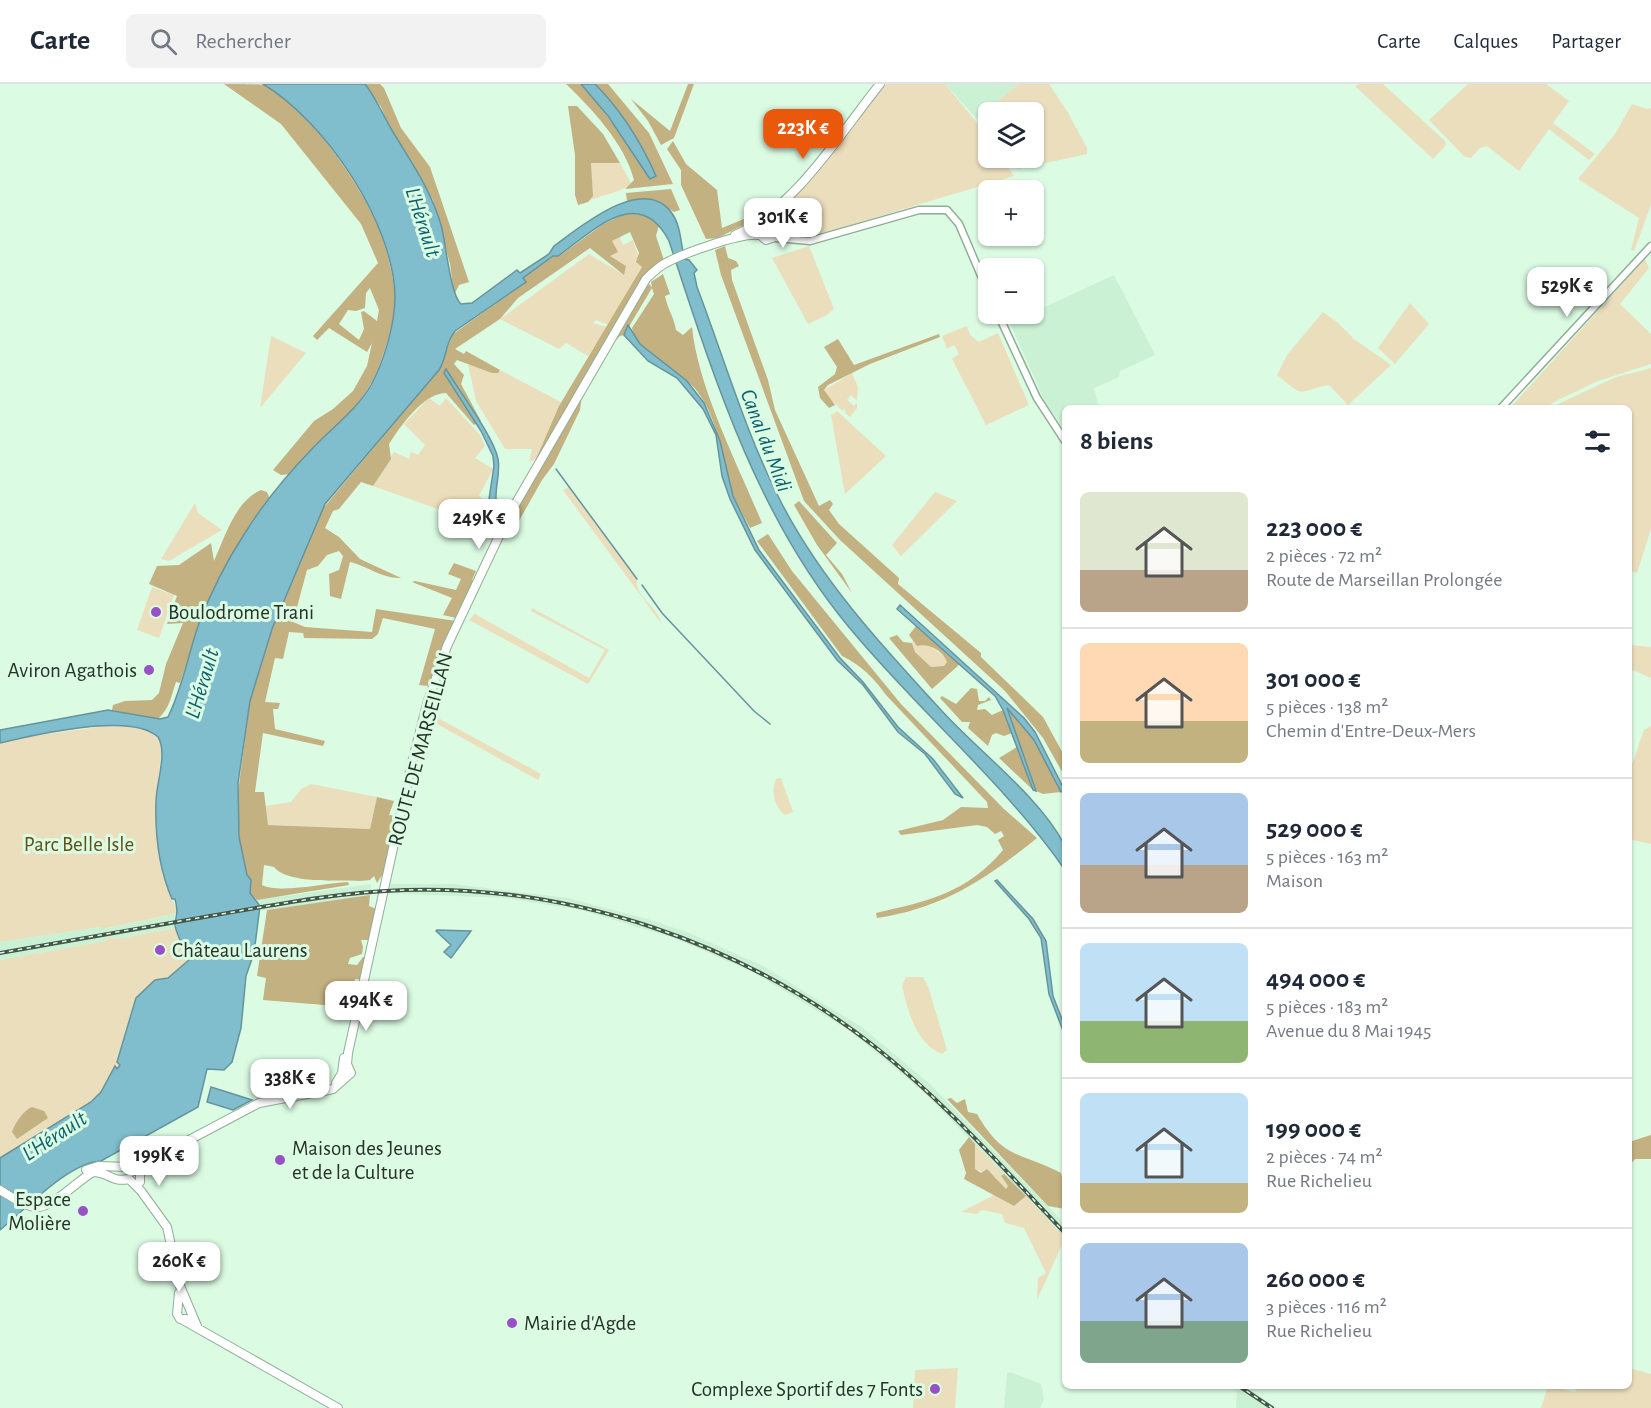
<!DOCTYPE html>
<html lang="fr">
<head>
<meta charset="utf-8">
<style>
	body { margin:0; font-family:"Alegreya Sans",sans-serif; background:#f2f2f3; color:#1f2937; height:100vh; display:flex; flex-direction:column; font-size:22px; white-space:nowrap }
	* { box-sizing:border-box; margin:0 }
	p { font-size:20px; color:#747a83 }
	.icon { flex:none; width:33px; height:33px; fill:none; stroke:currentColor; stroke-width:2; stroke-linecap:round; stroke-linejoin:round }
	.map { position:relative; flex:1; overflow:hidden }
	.panel { position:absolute; left:1062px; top:321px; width:570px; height:984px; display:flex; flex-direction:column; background:#fff; border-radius:9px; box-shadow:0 2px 4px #0004 }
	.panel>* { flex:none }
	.tools { position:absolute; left:978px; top:18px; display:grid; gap:12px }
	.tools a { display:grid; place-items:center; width:66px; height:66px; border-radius:9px; background:#fff; box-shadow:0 2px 4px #0004; font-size:30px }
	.price { position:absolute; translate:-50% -51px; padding:0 14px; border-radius:12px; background:#fff; color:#222; font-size:20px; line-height:39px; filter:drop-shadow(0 2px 3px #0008) }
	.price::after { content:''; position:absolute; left:50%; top:36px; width:18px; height:14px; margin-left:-9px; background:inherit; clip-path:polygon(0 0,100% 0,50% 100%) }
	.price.on { background:#ea580c; color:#fff }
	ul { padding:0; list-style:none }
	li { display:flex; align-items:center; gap:18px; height:150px; padding:0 18px }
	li+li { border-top:2px solid #e0e1e3 }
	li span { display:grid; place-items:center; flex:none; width:168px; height:120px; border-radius:9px; color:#555 }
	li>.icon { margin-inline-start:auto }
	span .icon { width:72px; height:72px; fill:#fffc; stroke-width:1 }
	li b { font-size:26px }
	h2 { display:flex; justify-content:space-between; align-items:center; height:72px; padding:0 18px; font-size:26px }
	header { display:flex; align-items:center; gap:36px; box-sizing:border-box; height:84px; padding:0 30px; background:#fff; border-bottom:2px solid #e0e1e3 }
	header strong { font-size:28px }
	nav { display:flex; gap:33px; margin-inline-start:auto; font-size:21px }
	.search { width:420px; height:54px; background:#f2f2f3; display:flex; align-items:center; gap:15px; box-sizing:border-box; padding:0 21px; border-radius:9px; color:#747a83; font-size:22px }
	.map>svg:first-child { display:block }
	.built { fill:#cbf1d4 }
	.green { fill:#ebdebd }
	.forest { fill:#c3b182; fill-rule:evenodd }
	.water { fill:#81becd; stroke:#66949c; stroke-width:1.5 }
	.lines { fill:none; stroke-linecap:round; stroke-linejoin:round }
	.stream { stroke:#66949c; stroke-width:1.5 }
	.minor-casing { stroke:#90ae97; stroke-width:9 }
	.major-casing { stroke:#90ae97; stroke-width:10 }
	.minor { stroke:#fff; stroke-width:6 }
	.major { stroke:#fff; stroke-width:8 }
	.rail-casing { stroke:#455549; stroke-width:4 }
	.rail { stroke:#dbfbe3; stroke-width:1.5; stroke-dasharray:4.5; stroke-linecap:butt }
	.poi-dot { fill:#9751c4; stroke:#dbfbe3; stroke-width:2 }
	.labels { text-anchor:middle; stroke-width:6; stroke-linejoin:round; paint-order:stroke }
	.poi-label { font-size:21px; fill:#263229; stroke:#dbfbe3; text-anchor:start }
	.street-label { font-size:21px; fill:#263229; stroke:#dbfbe3 }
	.park-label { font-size:21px; fill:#635017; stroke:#dbfbe3 }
	.water-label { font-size:22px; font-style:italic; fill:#085f70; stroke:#dbfbe3 }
</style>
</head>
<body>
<header>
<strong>Carte</strong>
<div class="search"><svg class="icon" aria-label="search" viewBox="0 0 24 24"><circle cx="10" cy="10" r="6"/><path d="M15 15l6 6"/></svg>Rechercher</div>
<nav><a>Carte</a><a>Calques</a><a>Partager</a></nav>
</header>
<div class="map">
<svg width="1651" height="1324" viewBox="0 0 1651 1324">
	<rect width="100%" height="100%" fill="#dbfbe3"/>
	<path class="built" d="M945 0H1018L977 35Z
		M1114 191 1155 271 1120 287 1119 293 1094 304 1099 324H1065V346L1045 318 1010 239Z
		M371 800 370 811 260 827 257 816Z
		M389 800H453L568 814 651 836 689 849 763 882 863 944 930 1000 1065 1140V1154L924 1008 850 947 753 888 674 854 581 826 505 814 387 809Z
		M174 830 176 844 116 855 110 852 106 857 0 876V858L100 843 104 845Z
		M1010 1288 1041 1300 1044 1315 1040 1324H1004L1007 1289Z
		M1229 1302H1244L1277 1324H1236L1237 1308Z"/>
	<path class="green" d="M886 0H945L988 52V74H1006L1009 77 1005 79 1014 92 827 148 802 152 792 150 783 136 787 122Z
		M1018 0H1049L1067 27 1087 64V70L1018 85 1008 74H1034V28H988V49L977 35Z
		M1359 0H1383L1445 57 1446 61 1433 75 1355 2Z
		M1468 0H1546L1569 17 1553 39 1595 70 1589 76 1549 45 1519 87 1487 62 1480 64 1471 74 1465 73 1429 36Z
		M1632 20 1647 25 1651 24V121L1634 167 1631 166 1639 134 1578 95 1615 50Z
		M591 79H620L631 99C620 110 601 110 588 118L593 112Z
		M620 153 623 161 633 156 642 183 609 241 596 236 593 239 608 243 588 272 566 259 559 265 500 235 589 170 623 190 609 173 612 157Z
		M809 162 834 225 827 231 808 240 772 174Z
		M1645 175 1649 184 1620 220 1651 250V280L1598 297 1556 317 1546 324H1510Z
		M1410 219 1429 240 1395 280 1378 264Z
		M1323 228 1337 238 1354 255 1391 281 1348 321 1329 301C1295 307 1308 316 1277 291L1287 271Z
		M967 242 970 251 979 258 998 249 1029 321 986 341 952 275 959 270 954 261 947 265 942 252Z
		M271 252 306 269 260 324Z
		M468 280 498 289 500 286 561 318 536 375 529 378 532 365H505L476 317Z
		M1651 284V445L1637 489 1629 486V324H1558L1556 321 1616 293Z
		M852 289 858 303 857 317 851 311 847 316 854 322 857 319V324L850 333 845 329V324L843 327 826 311 824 306Z
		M429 314 440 322 446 314 480 351 485 362 475 374 493 385 479 412 490 422 480 440 373 402 394 368 409 375 411 368 418 371 425 361 404 340Z
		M837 327 886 372 845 410 831 331Z
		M569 403 637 496C634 512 659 524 661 539L563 406Z
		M935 408 957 417 901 472 892 461Z
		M195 419 198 429 222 446 169 477 161 475Z
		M152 503 174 511 159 554 137 546Z
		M532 524 609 566 588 600 469 536 475 530 589 594 605 566 531 527Z
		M912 556 917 561H929L946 574 947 578 944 582 931 583 915 568Z
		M1629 561 1651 563V594L1633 586 1629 594Z
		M436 633 541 690 538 696 437 640Z
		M106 642 145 644 160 656 162 665 156 711 158 761 164 796 178 829 103 845 100 843 0 858V659L25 653Z
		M1651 642V760L1629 755V689L1644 646Z
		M781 694 793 728 785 731C774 723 771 707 776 695Z
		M311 700 377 713 370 745 268 741 265 722 291 718 301 705Z
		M176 844 184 868 191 875 168 894 155 896 149 903 120 981 116 987 115 982 101 1008 91 1018 0 1074V876L106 857 109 852 116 855Z
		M906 893H923L928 902 947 966 942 970C916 960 908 927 902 902Z
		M975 1060 1004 1090 1001 1093 1008 1102 1006 1105 1000 1102 996 1093 975 1085Z
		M994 1111 1014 1122 1026 1112 1065 1154 1037 1216 1038 1194 1046 1189 1024 1144 1005 1139 1002 1130 982 1126 977 1130 961 1128Z
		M958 1284 955 1324H913L915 1286Z
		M1629 1284 1651 1290V1324H1541L1548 1302 1575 1308 1578 1302H1629Z"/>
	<path class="forest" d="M224 0C236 0 254 0 265 1 306 20 363 104 379 145 387 165 393 190 395 211 396 233 387 261 379 282 363 326 320 355 290 390L281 391 273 386 314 337 333 325 353 307 367 282 372 259 367 268 329 244 317 256 313 252 378 179 361 140 281 40ZM370 204 379 226 377 237 364 227 361 228 364 245 359 256 339 240 348 226 356 227 365 224 366 209Z
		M365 0H380L384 4 401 44 430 83 469 198 459 201 454 211 450 180 433 116 388 40 381 23Z
		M566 0H581L588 7 631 64 629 41 594 0H608L649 49 673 100 625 105 634 96C625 60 592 25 566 0Z
		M688 0H694L674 54 661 61 648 37 631 15 670 47Z
		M568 22H577L603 50 620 79H591L593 112 588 118 578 121 575 111V71Z
		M673 57 686 80 717 106 722 144 751 132V137L718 154 706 155 681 101V86L667 65Z
		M671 105 680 126 674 128 655 117H627L626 109Z
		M625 129 645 131 659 141 656 152 665 179 646 197 652 203 651 198 663 190 670 210 665 212C668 226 674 233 676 246L683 251 692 243C698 304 738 381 762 439L750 444C743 430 733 414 728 398 720 366 718 335 697 307 681 286 636 270 632 244L654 210 652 204 624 251 620 252 603 269 583 304 580 326 554 380 542 396 511 451 504 447 535 382 536 375 559 322 642 183 636 178 639 169 630 148 612 157 618 168 610 172 626 182 624 191 590 164 518 214 500 235 455 265 464 270 466 267 500 286 498 289H492L457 276 454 280 464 291 461 300 481 337 474 341 446 309C423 309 400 343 389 360L391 375 373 402 361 398 339 425 333 427 325 444 339 453 360 475 401 494C382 495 368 482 350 478L341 515 330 512 329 490 339 486 343 472 339 467 327 471 318 482 307 486 293 538 305 543 372 548 376 525 456 537 428 602 419 601 435 545 383 534 378 550 372 555 304 554 303 549 289 548 283 575 275 574 265 618 280 619 278 625H273L275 645 325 657 323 662 263 649 255 708H264L268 741 370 745 377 713 394 717 389 731 398 732 386 785 377 799 374 792 370 796 360 797C339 796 287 800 274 783L264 781 262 801C280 810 325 799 348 798L349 801 257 816 250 809 251 796 247 791 239 753 237 716 250 617 272 545 320 428 439 286 453 250 526 198 523 194 554 172H559L602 141Z
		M725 162 728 174 736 177 739 182 731 186 732 196 768 296 775 326 819 422 830 416 833 420 829 426 839 440 899 494 898 500 981 569V573L1043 633 1065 673V693L1043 654 1005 607 840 456 804 417 721 191 715 166Z
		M939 250 940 253 870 280 828 301 824 306 835 321 829 324 820 314 818 303 835 290 837 283 824 263 838 255 854 281Z
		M261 406 267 408 270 415C226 474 203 529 180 599L176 598C171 612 170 624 158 635L112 626 113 621 125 617 152 616 159 609 166 580 183 539 167 540 177 512 149 500 157 482 179 481 211 459 214 477C225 453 235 417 261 406Z
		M799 417 837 459 826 471 842 490 852 509 817 461 794 421Z
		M768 450 792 487 901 620 1004 725 1037 754C986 795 943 824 877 834L876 829C928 817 967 809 1003 766L998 756 1004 752 1001 747 995 750 987 743 977 741 901 751 898 747 943 736 961 723 988 724 987 718 886 611C873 593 862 582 842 572L757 457Z
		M454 479 476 487 472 496 475 498 456 534 443 531 452 514 412 498 415 497 456 506 461 495 448 490Z
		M916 542 960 580 932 605 889 554 897 551 903 558 912 559 915 568 931 583 944 582 947 578C943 567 929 559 917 562L909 551Z
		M971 604 977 605 979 617H985L989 613 991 616 978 621 977 626 985 625 992 631 1003 626 1012 649 1004 652 996 649 992 651 988 662 968 644 970 638H962L940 614 942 612 956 620Z
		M1007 624 1034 656 1061 708 1043 710 1036 707Z
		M1017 663 1033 706 999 674Z
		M370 811 369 822 377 825 370 856H361L363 863 362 870 350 874 348 880 357 881 363 873H367L362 895H355L354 902 358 903V908H352L349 923 263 916 266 894 257 892 267 826Z
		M951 1014 957 1019 965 1015 968 1028 977 1030C1004 1077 1020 1067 1061 1089L1065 1104V1125L1048 1122 947 1015Z
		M32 1023 44 1027 48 1034 17 1055 12 1048C15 1039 23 1027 32 1023Z
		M1651 1051V1075H1635L1629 1082V1058Z
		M969 1053 975 1060V1085L981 1089 987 1085 1006 1105 1008 1102 1001 1092 1004 1090 1026 1112 1014 1122 964 1095 966 1089 959 1066Z"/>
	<path class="water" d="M263 0H365C377 15 383 32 393 48 411 78 431 106 441 141 446 158 450 211 461 220L472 219 517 186 520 189 549 170 554 162C579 144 642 90 671 128 682 142 680 161 685 175L689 176 697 186 694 189 697 203C724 274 746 350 781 418 821 496 882 562 941 626 978 667 1039 712 1064 760 1067 766 1065 778 1065 786 1003 697 917 626 848 542 756 431 713 291 669 157 639 99 593 147 558 172H553L523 194 526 198 455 247C445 259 447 274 439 286L325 420 272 545 250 617 238 699 239 753 247 791 251 796 250 809 260 822 254 869 246 892 241 944 232 978 224 986 207 985 198 1023 101 1077C69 1078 25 1126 0 1146V1074L91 1018 101 1008 115 982 117 985 120 981 117 978 136 914 155 896 168 894 190 875C186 870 174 845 175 839 177 829 178 826 175 815H172C159 785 155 751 156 718 156 699 168 669 158 653 132 628 33 651 0 659V646L108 626 160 635 168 633C182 605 188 572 198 542 210 510 226 478 245 449 263 420 286 392 310 367 330 345 356 327 371 301 384 277 395 240 395 213 394 139 325 37 263 0Z
		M581 0H595C621 26 641 58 656 92L650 95 608 32Z
		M628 241 640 260 687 297 704 319 720 357 733 412 759 466 840 574 863 598 898 643 933 675 963 714 955 710 925 670 898 648 863 601 837 576 755 466 730 415 722 392 716 351 703 325 677 294 648 277 624 251Z
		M446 285C459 307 494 353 498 375 502 396 487 417 505 434L499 442 489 415 494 382 493 372 481 347 444 289Z
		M900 521 1024 634 1035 648 1065 707 1061 708 1034 656 1007 624 1036 707 1033 706 1003 626 995 612 897 525Z
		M997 796 1033 835 1046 857 1053 912 1065 943V952L1049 910 1041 854 1029 835 995 797Z
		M436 847 437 846 471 847 451 874 444 868 451 861Z
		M211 1003 252 1016 233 1026 207 1018Z"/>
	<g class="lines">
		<path class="stream" d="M556 385 637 495
			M642 501 662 529 754 627 770 640"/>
		<g class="minor-casing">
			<path id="minor" d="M781 142 797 154
				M776 154 810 157 919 126H947L959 140 988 208
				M998 230 1037 314 1065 357
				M1501 324 1651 162"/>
		</g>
		<g class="major-casing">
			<path id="major" d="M757 148 766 156 778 152C784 140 777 133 786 118
				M735 151C795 124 839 51 880 0
				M336 999 342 989 344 974
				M315 1009 333 1005 351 989 347 980 348 969 410 687 427 620 447 562 509 431 646 195C652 189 657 184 664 180 681 170 740 149 758 151
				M86 1086 98 1082 129 1083
				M131 1088 142 1076 159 1072 259 1019 318 1008
				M129 1095 141 1107 167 1143 180 1202 197 1242
				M140 1098V1085L155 1075
				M0 1106C10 1112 22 1121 34 1123 51 1126 78 1096 93 1088 109 1088 111 1099 129 1095
				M179 1209 177 1230 180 1235H186
				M183 1236 338 1324"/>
		</g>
		<use href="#minor" class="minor"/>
		<use href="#major" class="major"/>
		<g class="rail-casing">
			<path id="rail" d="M0 869C72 856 144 843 216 831 279 820 341 808 405 806 573 801 742 859 874 962 944 1017 1004 1085 1065 1149
				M1239 1302 1272 1324"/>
		</g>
		<use href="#rail" class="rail"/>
	</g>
	<g class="poi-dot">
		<circle cx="156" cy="528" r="6"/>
		<circle cx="149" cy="586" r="6"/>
		<circle cx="160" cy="866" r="6"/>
		<circle cx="280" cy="1076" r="6"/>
		<circle cx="83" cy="1127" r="6"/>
		<circle cx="512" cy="1239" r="6"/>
		<circle cx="935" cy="1305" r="6"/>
	</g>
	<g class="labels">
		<g class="poi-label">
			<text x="168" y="535">Boulodrome Trani</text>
			<text x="137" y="593" text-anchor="end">Aviron Agathois</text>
			<text x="172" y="873">Château Laurens</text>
			<text x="292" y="1071">Maison des Jeunes<tspan x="292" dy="24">et de la Culture</tspan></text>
			<text x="71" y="1122" text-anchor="end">Espace<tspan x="71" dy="24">Molière</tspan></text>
			<text x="524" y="1246">Mairie d'Agde</text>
			<text x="923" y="1312" text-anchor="end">Complexe Sportif des 7 Fonts</text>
		</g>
		<g class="street-label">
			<text transform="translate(420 665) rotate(-75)" y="7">ROUTE DE MARSEILLAN</text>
		</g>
		<g class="park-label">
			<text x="79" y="767">Parc Belle Isle</text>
		</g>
		<g class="water-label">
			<text transform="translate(424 138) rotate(72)" y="8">L'Hérault</text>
			<text transform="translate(767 356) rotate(69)" y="8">Canal du Midi</text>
			<text transform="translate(201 599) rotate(-73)" y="8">L'Hérault</text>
			<text transform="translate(54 1051) rotate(-33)" y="8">L'Hérault</text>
		</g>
	</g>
</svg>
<div class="tools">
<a><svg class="icon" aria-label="layers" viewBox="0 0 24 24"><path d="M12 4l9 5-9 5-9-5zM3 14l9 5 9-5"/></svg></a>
<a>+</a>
<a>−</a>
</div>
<b class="price on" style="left:803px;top:76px">223K €</b>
<b class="price" style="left:783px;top:165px">301K €</b>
<b class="price" style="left:1567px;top:234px">529K €</b>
<b class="price" style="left:479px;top:466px">249K €</b>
<b class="price" style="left:366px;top:948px">494K €</b>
<b class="price" style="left:290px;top:1026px">338K €</b>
<b class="price" style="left:159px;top:1103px">199K €</b>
<b class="price" style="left:179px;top:1209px">260K €</b>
<section class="panel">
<h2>8 biens<svg class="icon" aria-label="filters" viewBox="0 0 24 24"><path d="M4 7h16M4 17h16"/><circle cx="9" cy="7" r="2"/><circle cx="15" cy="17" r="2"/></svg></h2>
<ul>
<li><span style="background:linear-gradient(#dfe7d0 65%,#b9a48a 0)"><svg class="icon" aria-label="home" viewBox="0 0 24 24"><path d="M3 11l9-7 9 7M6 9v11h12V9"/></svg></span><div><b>223 000 €</b><p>2 pièces · 72 m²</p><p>Route de Marseillan Prolongée</p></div></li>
<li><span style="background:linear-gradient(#ffd9b3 65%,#c2b280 0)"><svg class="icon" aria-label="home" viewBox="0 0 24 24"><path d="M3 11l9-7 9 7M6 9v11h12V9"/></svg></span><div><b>301 000 €</b><p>5 pièces · 138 m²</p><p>Chemin d'Entre-Deux-Mers</p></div></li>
<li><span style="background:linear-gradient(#a9c7e8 60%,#b9a48a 0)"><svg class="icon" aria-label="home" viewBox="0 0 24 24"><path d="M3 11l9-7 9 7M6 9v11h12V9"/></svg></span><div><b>529 000 €</b><p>5 pièces · 163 m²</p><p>Maison</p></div></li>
<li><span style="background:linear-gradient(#bfe0f5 65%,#8fb573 0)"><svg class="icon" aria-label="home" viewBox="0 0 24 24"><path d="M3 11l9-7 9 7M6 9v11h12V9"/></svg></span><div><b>494 000 €</b><p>5 pièces · 183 m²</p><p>Avenue du 8 Mai 1945</p></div></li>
<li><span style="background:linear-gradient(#bfe0f5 75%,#c2b280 0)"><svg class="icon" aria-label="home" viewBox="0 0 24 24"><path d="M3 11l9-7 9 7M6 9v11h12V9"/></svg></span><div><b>199 000 €</b><p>2 pièces · 74 m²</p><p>Rue Richelieu</p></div></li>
<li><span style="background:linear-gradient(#a9c7e8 65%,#7fa58c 0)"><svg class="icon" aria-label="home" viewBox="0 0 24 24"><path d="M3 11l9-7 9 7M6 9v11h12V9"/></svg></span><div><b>260 000 €</b><p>3 pièces · 116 m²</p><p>Rue Richelieu</p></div></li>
</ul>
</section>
</div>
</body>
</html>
